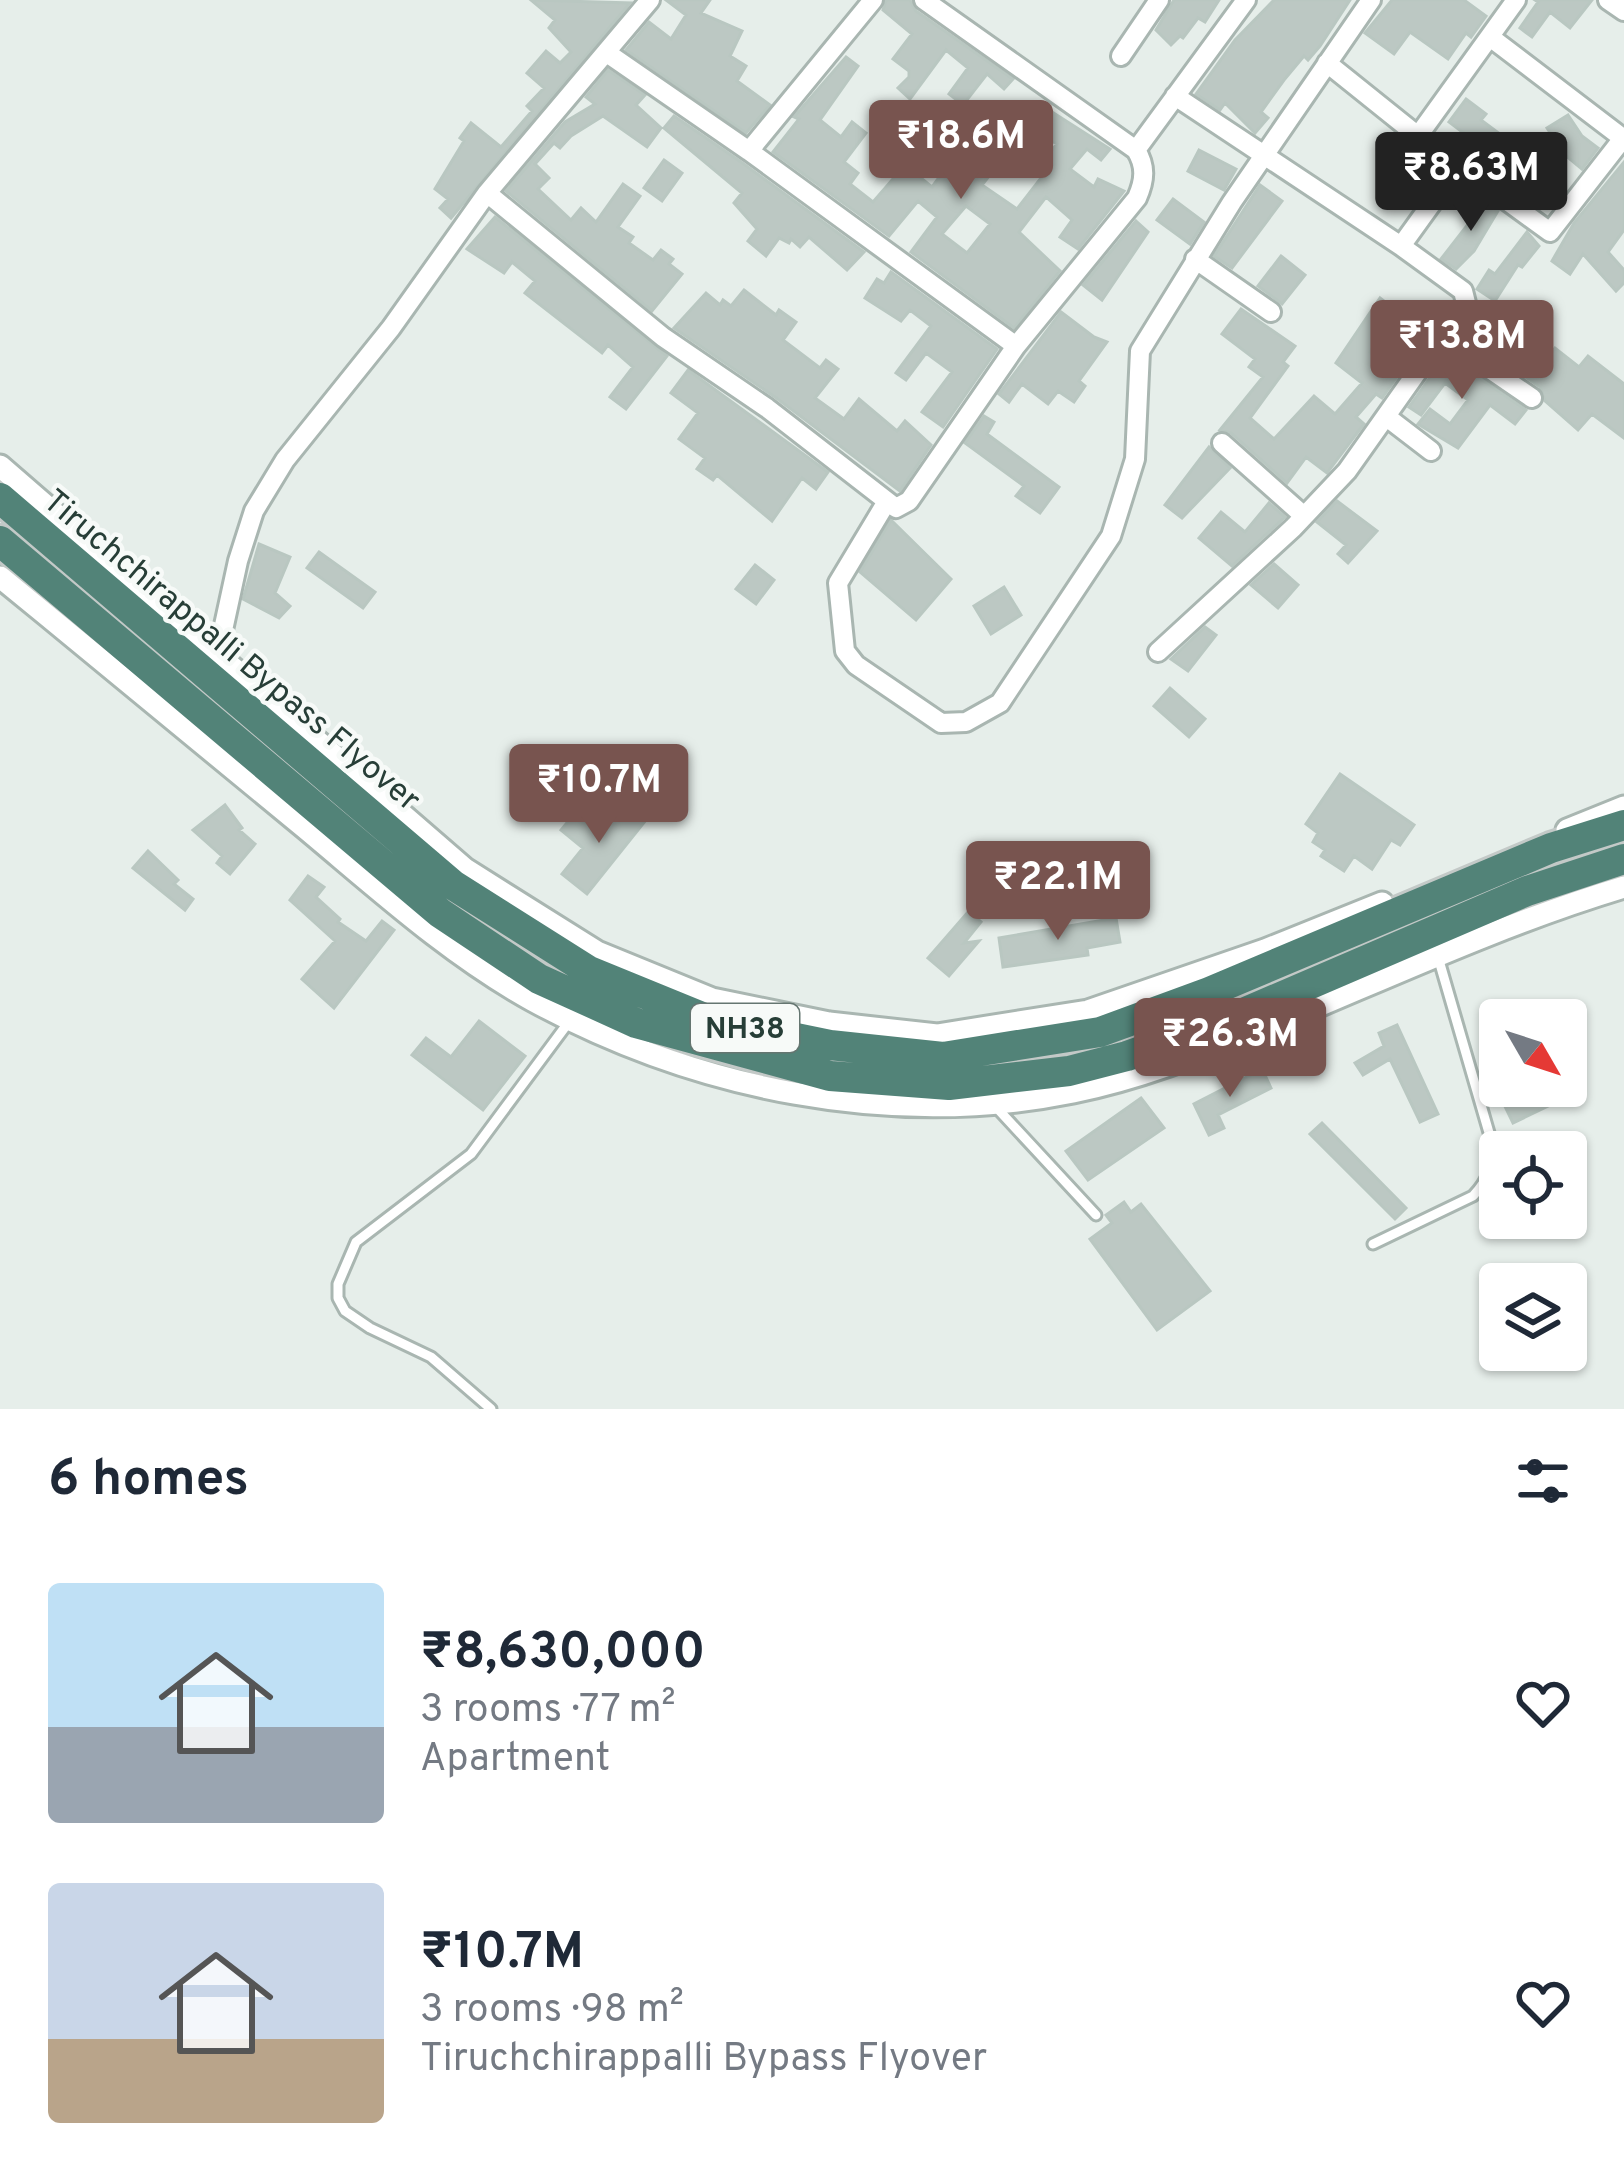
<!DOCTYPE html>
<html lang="en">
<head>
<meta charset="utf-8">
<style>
	body { margin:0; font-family:Overpass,sans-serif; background:#f6f6f7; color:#1f2937; height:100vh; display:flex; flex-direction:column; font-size:45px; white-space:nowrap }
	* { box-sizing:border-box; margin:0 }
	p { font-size:39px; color:#747a83 }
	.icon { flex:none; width:66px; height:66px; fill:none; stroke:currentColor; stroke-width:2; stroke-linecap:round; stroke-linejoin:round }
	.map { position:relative; height:1409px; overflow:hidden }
	.panel { display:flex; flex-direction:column; background:#fff; flex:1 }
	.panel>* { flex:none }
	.needle { width:78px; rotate:129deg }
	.buttons { position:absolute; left:1479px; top:999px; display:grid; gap:24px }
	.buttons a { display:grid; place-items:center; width:108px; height:108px; border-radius:12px; background:#fff; box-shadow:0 3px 9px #0004; font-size:60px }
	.price { position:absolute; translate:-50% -102px; padding:0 27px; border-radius:12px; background:#78544f; color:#fff; font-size:39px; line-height:78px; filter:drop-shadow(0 3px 6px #0008) }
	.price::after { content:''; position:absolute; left:50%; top:72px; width:36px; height:27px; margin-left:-18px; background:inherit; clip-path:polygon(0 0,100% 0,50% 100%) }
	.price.current { background:#222; color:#fff }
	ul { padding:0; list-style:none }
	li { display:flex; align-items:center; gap:36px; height:300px; padding:0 48px }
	li span { display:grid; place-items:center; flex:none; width:336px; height:240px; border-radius:12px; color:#555 }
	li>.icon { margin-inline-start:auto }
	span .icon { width:144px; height:144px; fill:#fffc; stroke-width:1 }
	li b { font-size:51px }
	h2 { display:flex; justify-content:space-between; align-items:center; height:144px; padding:0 48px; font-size:51px }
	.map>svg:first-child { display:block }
	.building { fill:#bcc8c3; stroke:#b9c7c1; stroke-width:3; fill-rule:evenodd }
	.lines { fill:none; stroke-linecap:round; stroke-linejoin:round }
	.service-casing { stroke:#a9b6b1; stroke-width:15 }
	.minor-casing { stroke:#a9b6b1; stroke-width:24 }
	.tertiary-casing { stroke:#a9b6b1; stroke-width:27 }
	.trunk-casing { stroke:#c3c9c7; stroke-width:36 }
	.service { stroke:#fff; stroke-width:9 }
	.minor { stroke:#fff; stroke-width:18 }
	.tertiary { stroke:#fff; stroke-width:21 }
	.trunk { stroke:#528378; stroke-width:30 }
	.labels { text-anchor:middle; stroke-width:9; stroke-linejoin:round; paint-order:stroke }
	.shield { fill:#f7faf8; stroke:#657671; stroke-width:3 }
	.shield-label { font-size:30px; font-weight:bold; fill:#273e37 }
	.street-label { font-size:33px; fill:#273e37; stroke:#f7faf8 }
</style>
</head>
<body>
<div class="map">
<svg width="1624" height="1409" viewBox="0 0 1624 1409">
	<rect width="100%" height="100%" fill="#e6eeea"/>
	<path class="building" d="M531 0 630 3 451 218 440 208 448 199 435 189 464 141 460 138 471 123 501 147 532 111 527 106 544 88 527 73 546 51 560 63 571 52 549 28 555 20Z
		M666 0H710L701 13 742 31 730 56 746 66 737 81 770 105 746 133 626 50 649 22 671 39 686 15Z
		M886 0H910L916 11 1013 79 1004 89 987 74 963 105 949 94 968 68 946 50 910 99 898 88 909 77V71L893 59 912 34 883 10Z
		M1174 0H1219L1205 22 1198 18 1183 38 1180 36 1171 45 1156 30Z
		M1274 0H1350L1320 46 1308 60 1304 56 1284 80 1261 112 1268 118 1255 133 1225 103 1220 110 1196 94 1235 40Z
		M1392 0H1464L1486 16 1471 37 1466 33 1448 59 1410 32 1394 54 1365 33Z
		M1535 0H1592L1570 28 1550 12 1532 37 1520 28 1538 2Z
		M846 57 858 66 820 120 841 137 852 122 866 133 844 162 858 173 850 184 873 202 905 165 932 187 961 148 957 144 968 129 1004 157 982 185 1017 209 1048 169 1041 163 1057 144 1035 132 1049 110 1110 149 1101 160 1087 149 1070 169 1094 187 1098 179 1124 191 1078 249 1060 237 1072 220 1046 197 1019 232 1060 271 1014 328 911 252 937 217 918 201 889 236 773 152 799 119 794 117ZM966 206 990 224 967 253 942 234Z
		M608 70 645 95 636 105 661 128 647 147 603 116 571 136 560 148 554 143 535 164 549 178 538 189 571 220 581 208 596 222 623 184 640 196 618 227 633 237 629 243 653 260 661 250 673 259 669 264 682 274 652 311 506 191 565 122 595 104 586 97Z
		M1466 99 1486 114 1481 120 1508 140 1490 164 1468 147 1473 140 1449 122Z
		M1568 115 1582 136 1598 148 1582 169 1565 155 1547 128Z
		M674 116 741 162 864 252 847 270 809 237 800 247 791 239 789 243 779 238 766 256 748 241 757 229 734 203 742 193 664 128Z
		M1199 150 1236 169 1224 190 1188 171Z
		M664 160 682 173 662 201 644 188Z
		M1624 162V230L1608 252 1624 270V283L1616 291 1583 254 1570 274 1552 261 1574 223Z
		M1260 185 1282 201 1232 268 1214 256Z
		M1479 197 1498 211 1474 251 1456 269 1441 259 1476 214 1469 209Z
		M1173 199 1204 222 1190 244 1157 220Z
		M495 217 667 356 626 409 610 397 633 367 608 345 602 353 525 293 535 281 512 262 504 273 467 249Z
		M1136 221 1148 232 1102 300 1083 285Z
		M1527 232 1539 246 1522 267 1518 265 1495 301 1477 289 1489 270 1495 274Z
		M1281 256 1305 275 1282 304 1258 286Z
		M891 272 997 349 943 427 922 412 952 372 926 353 906 380 896 373 931 326 910 310 901 321 865 298 877 279 884 283Z
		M744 290 776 315 779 310 796 322 783 340 820 368 826 360 838 369 815 398 844 419 859 399 897 431 905 421 931 445 900 491 775 397 674 328 706 293 720 305 723 300 731 306Z
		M1380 298 1398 312 1370 352 1399 374 1382 398 1376 394 1356 417 1364 424 1327 473 1306 457 1287 483 1231 433 1220 430 1263 377 1249 367 1255 359 1222 334 1241 309 1295 346 1283 362 1288 366 1250 418 1274 439 1314 396 1335 414 1362 383 1336 363Z
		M1061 312 1094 337 1107 342 1079 381 1085 386 1074 402 1058 391 1048 404 1022 384 1009 402 999 394Z
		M1526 340 1548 357 1555 348 1579 367 1588 356 1624 384V438L1592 414 1578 430 1545 401 1540 387 1508 365Z
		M1446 355 1526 410 1515 424 1490 405 1458 448 1418 424 1430 409 1450 424 1468 400 1445 383 1421 415 1409 407Z
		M688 370 828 472 816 489 802 478 772 521 717 475 713 480 697 469 705 458 679 439 698 413 671 393Z
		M984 416 994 422 987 434 1059 487 1040 513 1016 496 1024 486 965 443Z
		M1209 447 1230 468 1182 518 1165 505Z
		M1337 501 1377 531 1348 563 1338 554 1346 545 1317 522Z
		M1269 503 1285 517 1232 566 1199 538 1221 512 1245 532Z
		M891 520 951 579 916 620 860 572Z
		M259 544 290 557 275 593 290 606 279 618 243 599Z
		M319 552 375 592 363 608 307 568Z
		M1274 564 1298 585 1278 608 1251 585Z
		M755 565 774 580 756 604 736 589Z
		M1004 587 1021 615 991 634 974 606Z
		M1205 627 1216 635 1188 671 1171 659Z
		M1170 688 1205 719 1189 737 1154 706Z
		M1340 774 1414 825 1400 845 1391 840 1372 869 1354 856 1344 871 1321 856 1325 850 1313 842 1318 833 1306 824Z
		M625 803 646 820 587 894 562 874 583 848 561 830 575 813 601 834Z
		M225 805 242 828 239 830 255 844 230 874 217 863 222 856 193 830Z
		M148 851 178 880 174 884 193 899 185 910 133 868Z
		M308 876 324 887 316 897 340 919 338 922 366 941 382 921 394 930 334 1008 302 979 335 941 290 900Z
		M969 911 981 922 964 943 979 941 949 976 928 958Z
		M1116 918 1120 942 1087 948 1088 955 1003 967 999 938Z
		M479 1021 525 1056 483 1110 412 1055 426 1038 451 1057Z
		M1397 1025 1438 1114 1420 1122 1390 1059 1363 1075 1355 1063 1384 1046 1379 1033Z
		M1500 1058V1086H1564L1569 1096 1513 1123 1485 1065Z
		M1262 1069 1271 1088 1218 1115 1224 1128 1209 1135 1194 1104Z
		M1141 1098 1164 1128 1088 1180 1066 1151Z
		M1322 1123 1406 1208 1395 1219 1310 1134Z
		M1124 1202 1131 1212 1141 1204 1210 1291 1157 1330 1090 1239 1112 1223 1106 1215Z"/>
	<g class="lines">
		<g class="service-casing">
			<path id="service" d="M995 1106 1096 1215
				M1373 1244 1473 1196C1489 1179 1493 1166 1492 1143L1438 957
				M491 1409 431 1357 370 1328 345 1311 338 1298V1284L356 1242 471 1154 571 1019"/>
		</g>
		<g class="minor-casing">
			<path id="minor" d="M924 0 1136 150 1246 0
				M1516 0 1418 136 1550 232 1624 137
				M1608 0 1624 11
				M1490 37 1624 139
				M607 53 749 151 1016 346
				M1121 56 1159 0
				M1327 63 1418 136
				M1175 96 1401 246 1458 167
				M749 151 873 0
				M487 193 663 337 767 408 896 508 909 501 1016 346 1137 198C1145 180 1146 166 1136 150
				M1195 259 1271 312
				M1443 337 1532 398
				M1388 418 1431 451
				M1222 443 1304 516
				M886 503 838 583 845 651 856 665 941 723 966 722 1000 703 1111 536 1135 459 1140 351 1232 202 1371 0
				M1158 652 1293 528 1347 471 1466 303 1463 291 1401 246
				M218 653 238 561 254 511 285 460 391 328 487 193 650 0"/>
		</g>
		<g class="tertiary-casing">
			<path id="tertiary" d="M0 466 465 869 597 952 712 999 829 1023 937 1035 1088 1011 1265 950 1382 903
				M0 577C102 660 203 744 305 828 377 888 449 954 532 1000 695 1089 890 1129 1073 1092 1143 1078 1208 1051 1273 1025 1389 977 1504 923 1624 887
				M1567 830 1624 807"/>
		</g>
		<g class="trunk-casing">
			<path id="trunk" d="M0 498 453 885 589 971 709 1020 830 1045 943 1057 1100 1032 1209 992 1551 848 1624 825
				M0 541 440 913 539 979 636 1023 830 1076 949 1085 1069 1071 1127 1056 1220 1023 1527 891 1624 859"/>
		</g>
		<use href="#service" class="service"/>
		<use href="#minor" class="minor"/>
		<use href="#tertiary" class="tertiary"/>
		<use href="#trunk" class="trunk"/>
	</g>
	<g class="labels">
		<rect class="shield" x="691" y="1004" width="108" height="48" rx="9"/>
		<g class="shield-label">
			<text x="745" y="1038">NH38</text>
		</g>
		<g class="street-label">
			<text transform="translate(233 649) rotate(40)" y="12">Tiruchchirappalli Bypass Flyover</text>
		</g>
	</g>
</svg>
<div class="buttons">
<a><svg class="needle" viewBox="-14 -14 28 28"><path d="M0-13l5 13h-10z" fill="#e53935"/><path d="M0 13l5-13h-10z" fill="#747a83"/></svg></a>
<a><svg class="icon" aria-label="locate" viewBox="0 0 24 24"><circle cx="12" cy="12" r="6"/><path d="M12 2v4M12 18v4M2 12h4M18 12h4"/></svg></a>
<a><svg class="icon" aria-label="layers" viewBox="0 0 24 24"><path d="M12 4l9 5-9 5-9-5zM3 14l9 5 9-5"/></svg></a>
</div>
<b class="price" style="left:961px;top:202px">₹18.6M</b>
<b class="price current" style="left:1471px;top:234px">₹8.63M</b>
<b class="price" style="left:1462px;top:402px">₹13.8M</b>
<b class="price" style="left:599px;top:846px">₹10.7M</b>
<b class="price" style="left:1058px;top:943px">₹22.1M</b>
<b class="price" style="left:1230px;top:1100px">₹26.3M</b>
</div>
<section class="panel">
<h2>6 homes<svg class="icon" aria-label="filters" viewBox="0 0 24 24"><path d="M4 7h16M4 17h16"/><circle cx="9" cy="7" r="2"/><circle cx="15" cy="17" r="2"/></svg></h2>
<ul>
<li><span style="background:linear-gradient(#bfe0f5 60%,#9aa5b1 0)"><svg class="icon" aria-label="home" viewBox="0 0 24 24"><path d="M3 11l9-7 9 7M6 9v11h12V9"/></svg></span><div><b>₹8,630,000</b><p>3 rooms · 77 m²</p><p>Apartment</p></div><svg class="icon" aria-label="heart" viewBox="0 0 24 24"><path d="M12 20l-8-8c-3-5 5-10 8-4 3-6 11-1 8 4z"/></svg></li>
<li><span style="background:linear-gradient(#c9d6e8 65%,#b9a48a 0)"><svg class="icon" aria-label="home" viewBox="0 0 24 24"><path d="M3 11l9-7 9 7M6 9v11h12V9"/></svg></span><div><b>₹10.7M</b><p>3 rooms · 98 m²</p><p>Tiruchchirappalli Bypass Flyover</p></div><svg class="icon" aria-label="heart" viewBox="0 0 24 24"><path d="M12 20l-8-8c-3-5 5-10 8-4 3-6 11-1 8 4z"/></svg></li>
</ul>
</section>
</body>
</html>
